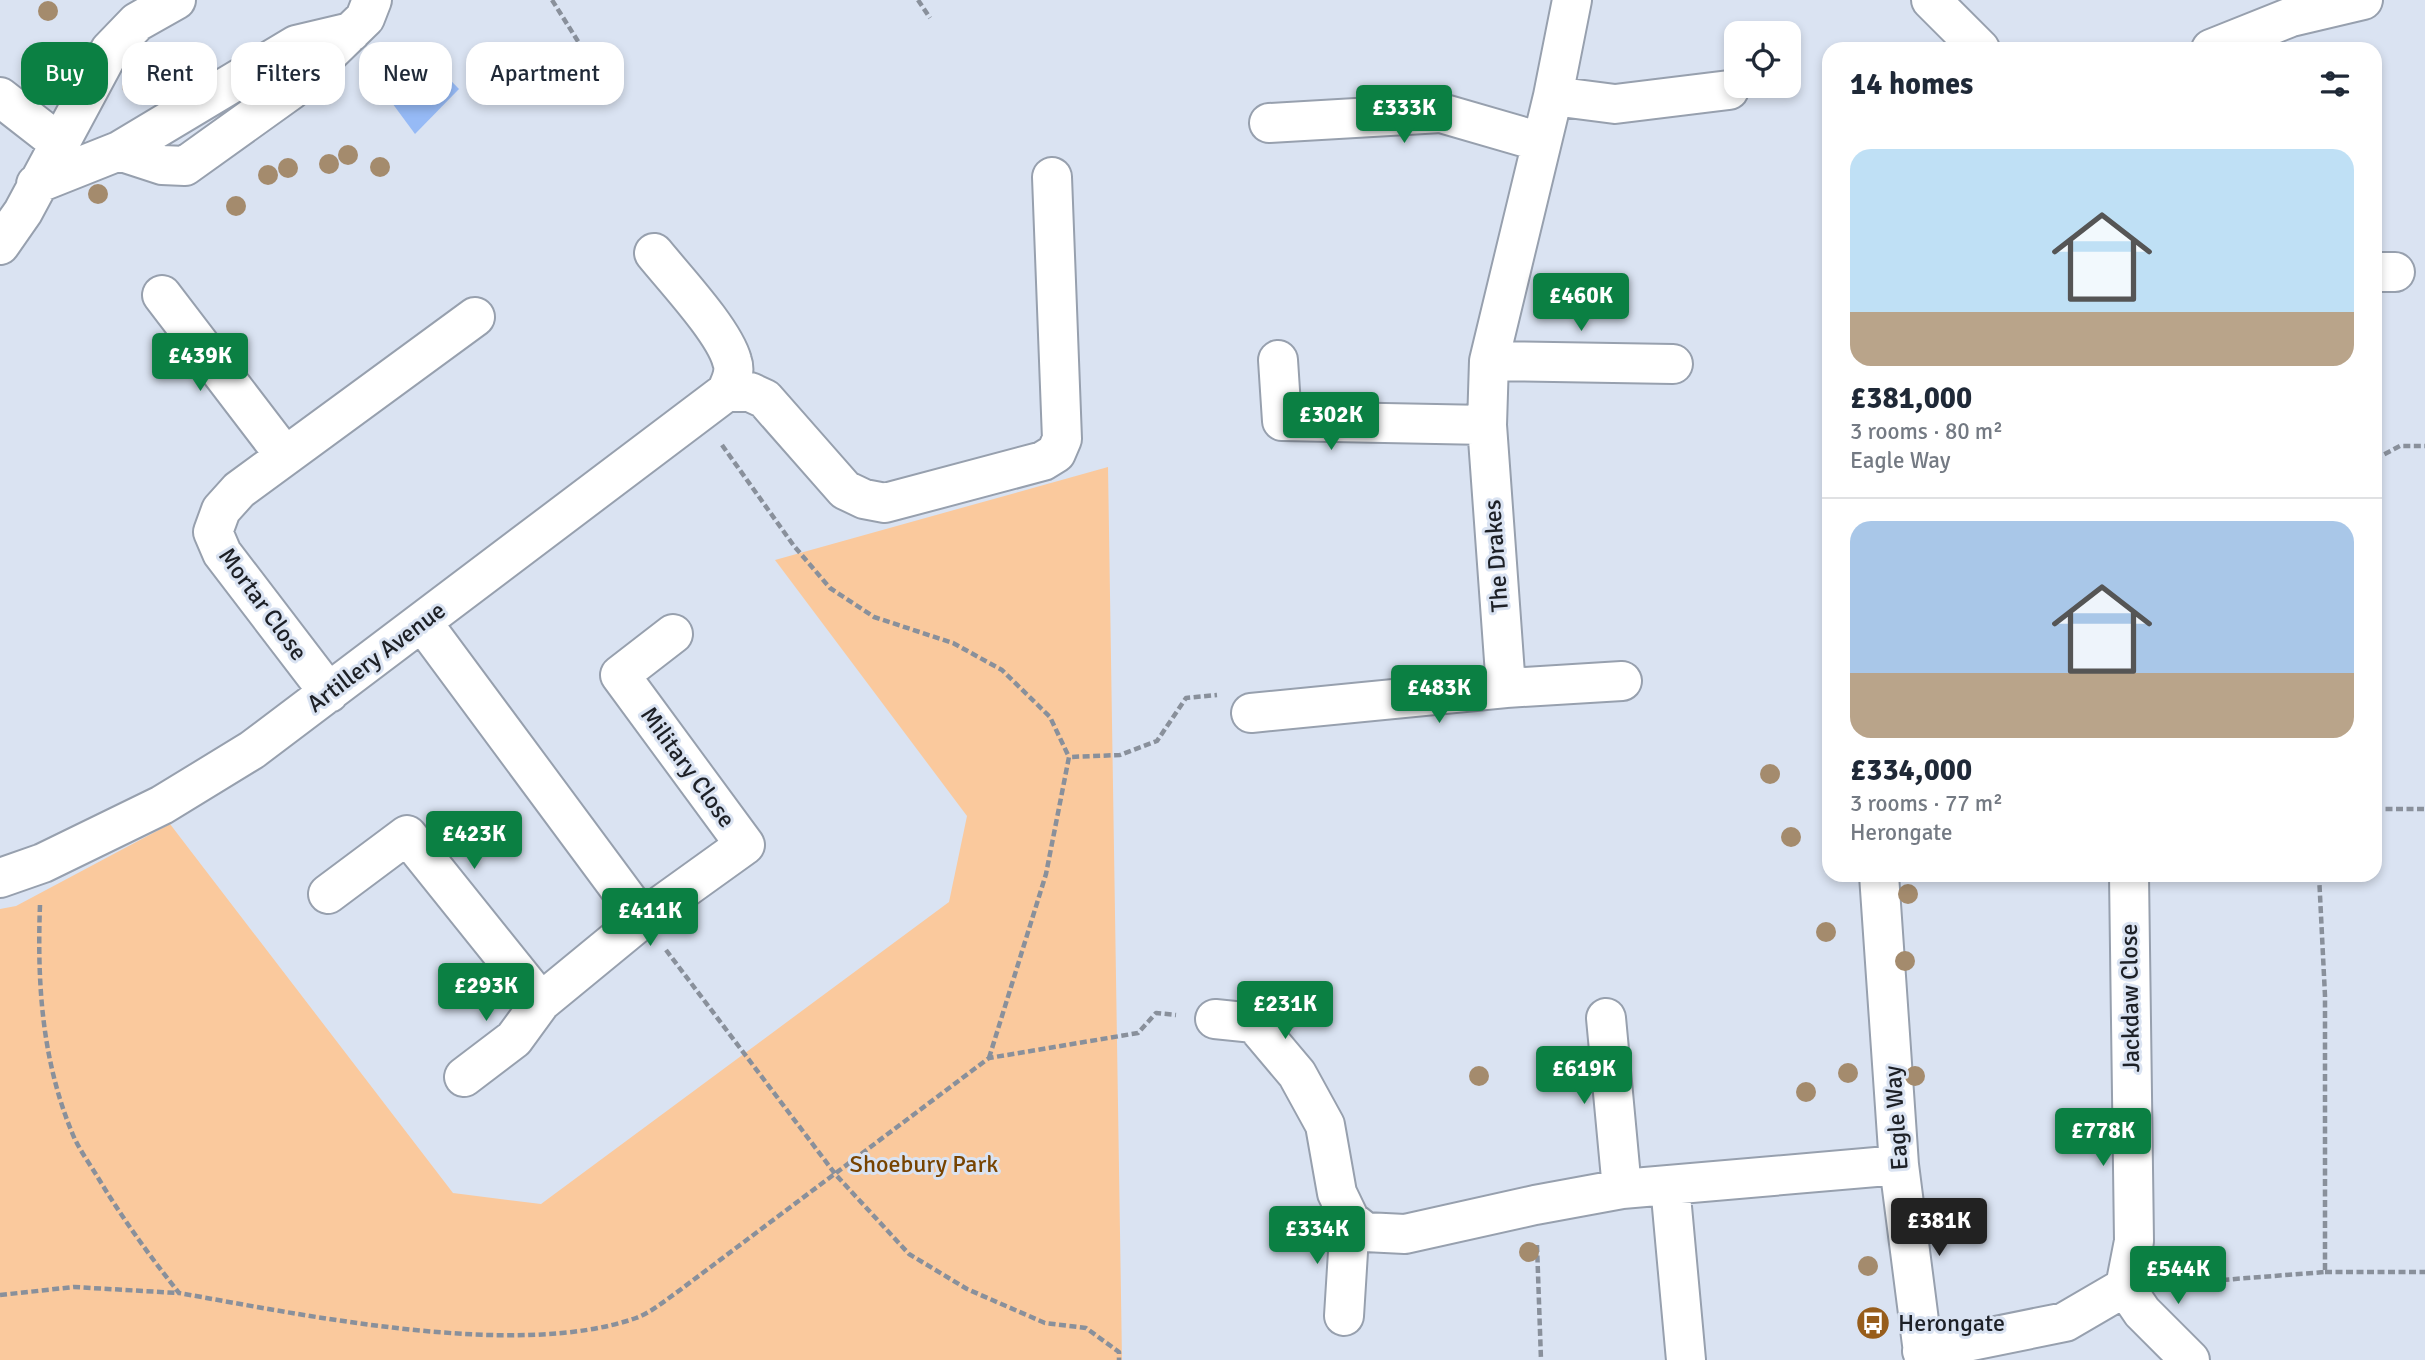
<!DOCTYPE html>
<html lang="en">
<head>
<meta charset="utf-8">
<style>
	body { margin:0; font-family:Signika,sans-serif; background:#f6f6f7; color:#1f2937; height:100vh; display:flex; flex-direction:column; font-size:26px; white-space:nowrap }
	* { box-sizing:border-box; margin:0 }
	p { font-size:23px; color:#747a83 }
	.icon { flex:none; width:38px; height:38px; fill:none; stroke:currentColor; stroke-width:2; stroke-linecap:round; stroke-linejoin:round }
	.map { position:relative; flex:1; overflow:hidden }
	.panel { position:absolute; left:1822px; top:42px; width:560px; height:840px; display:flex; flex-direction:column; background:#fff; border-radius:21px; box-shadow:0 4px 10px #0003 }
	.panel>* { flex:none }
	.hud { position:absolute; left:21px; top:42px; width:665px; height:63px; display:flex; gap:14px }
	.fabs { position:absolute; left:1724px; top:21px; display:grid; gap:14px }
	.fabs a { display:grid; place-items:center; width:77px; height:77px; border-radius:14px; background:#fff; box-shadow:0 4px 10px #0003; font-size:35px }
	.price { position:absolute; translate:-50% -60px; padding:0 16px; border-radius:7px; background:#0b8043; color:#fff; font-size:23px; line-height:46px; filter:drop-shadow(0 2px 4px #0008) }
	.price::after { content:''; position:absolute; left:50%; top:42px; width:21px; height:16px; margin-left:-10px; background:inherit; clip-path:polygon(0 0,100% 0,50% 100%) }
	.price.selected { background:#222; color:#fff }
	ul { padding:0; list-style:none }
	li { display:grid; align-content:center; gap:14px; height:371px; padding:0 28px }
	li+li { border-top:2px solid #e0e1e3 }
	li span { display:grid; place-items:center; height:217px; border-radius:21px; color:#555 }
	li>.icon { margin-inline-start:auto }
	span .icon { width:126px; height:126px; fill:#fffc; stroke-width:1 }
	li b { font-size:30px }
	h2 { display:flex; justify-content:space-between; align-items:center; height:84px; padding:0 28px; font-size:30px }
	.pill { padding:0 24px; border-radius:21px; background:#fff; box-shadow:0 4px 10px #0003; font-size:24px; line-height:63px }
	.pill.selected { background:#0b8043; color:#fff }
	.map>svg:first-child { display:block }
	.green { fill:#fac99d }
	.building { fill:#96baf6 }
	.lines { fill:none; stroke-linecap:round; stroke-linejoin:round }
	.minor-casing { stroke:#97a0ae; stroke-width:42 }
	.path { stroke:#89909b; stroke-width:4.5; stroke-dasharray:7 3.5; stroke-linecap:butt }
	.minor { stroke:#fff; stroke-width:38 }
	.tree { fill:#a48b6d }
	.labels { text-anchor:middle; stroke-width:6; stroke-linejoin:round; paint-order:stroke }
	.street-label { font-size:24px; fill:#1d2026; stroke:#dae3f2 }
	.park-label { font-size:24px; fill:#774300; stroke:#dae3f2 }
	.poi-label { font-size:24px; fill:#1d2026; stroke:#dae3f2; text-anchor:start }
</style>
</head>
<body>
<div class="map">
<svg width="2425" height="1360" viewBox="0 0 2425 1360">
	<rect width="100%" height="100%" fill="#dae3f2"/>
	<path class="green" d="M1108 467 1122 1360H0V909L16 906 170 824 453 1193 541 1204 949 902 967 816 775 560Z"/>
	<path class="building" d="M421 50 459 89 415 134 384 92Z"/>
	<g class="lines">
		<g class="minor-casing">
			<path id="minor" d="M1931 0 1980 49
				M2211 49 2291 17 2363 0
				M1553 96 1615 104 1729 90
				M0 97 59 143
				M1269 123 1441 113 1541 142
				M119 151 162 165 185 166 291 90 365 18 372 0
				M36 184 119 151 296 45 351 32
				M0 245 23 212 110 50 137 22 176 0
				M654 253C675 279 724 331 732 361 736 372 731 382 726 392
				M2375 272H2395
				M162 295 285 456
				M1278 360 1282 421 1487 425
				M1489 361 1673 364
				M422 622 642 919 745 845 620 675 673 634
				M1506 688 1487 425 1489 361 1553 96 1572 0
				M329 693 222 553 213 532 221 510 239 490 475 317
				M1251 713 1506 688 1622 681
				M1879 875 1899 1165 1924 1360
				M0 878 43 863 162 805 252 750 726 392H750L765 399 845 490 864 499 885 503 1043 461 1056 453 1062 439 1052 177
				M328 894 407 835 541 1002 642 919
				M1606 1018 1622 1189
				M1215 1019 1254 1023 1297 1074 1325 1125 1337 1193 1350 1220 1365 1232 1405 1234 1535 1205 1622 1189 1899 1165
				M1254 1023 1290 1006
				M464 1077 514 1039 541 1002
				M1670 1185 1686 1360
				M2125 1287 2142 1312 2190 1360
				M1344 1316 1350 1220
				M1922 1351 2065 1322 2125 1287 2134 1241 2129 875"/>
		</g>
		<path class="path" d="M552 0 608 89
			M918 0 930 18
			M722 445 794 546 830 588 874 617 953 643 1002 670 1050 717 1069 757
			M2375 459 2400 446H2425
			M2375 809H2425
			M40 905C37 984 42 1061 73 1135 79 1149 89 1163 97 1176 122 1218 149 1255 179 1293 304 1315 517 1360 636 1318 650 1313 663 1302 676 1293L989 1058 1138 1033 1156 1013 1176 1015
			M666 950 836 1175 909 1254 967 1289 1045 1323 1086 1328 1119 1352V1360
			M989 1058 1046 874 1069 757 1120 755 1157 741 1186 698 1217 695
			M1537 1245 1541 1360
			M2325 1272H2425
			M2170 1284 2325 1272V996L2319 875
			M0 1295 74 1287 178 1293"/>
		<use href="#minor" class="minor"/>
	</g>
	<g class="tree">
		<circle cx="48" cy="11" r="10"/>
		<circle cx="132" cy="86" r="10"/>
		<circle cx="348" cy="155" r="10"/>
		<circle cx="329" cy="164" r="10"/>
		<circle cx="380" cy="167" r="10"/>
		<circle cx="288" cy="168" r="10"/>
		<circle cx="268" cy="175" r="10"/>
		<circle cx="98" cy="194" r="10"/>
		<circle cx="236" cy="206" r="10"/>
		<circle cx="1770" cy="774" r="10"/>
		<circle cx="1791" cy="837" r="10"/>
		<circle cx="1908" cy="894" r="10"/>
		<circle cx="1826" cy="932" r="10"/>
		<circle cx="1905" cy="961" r="10"/>
		<circle cx="1848" cy="1073" r="10"/>
		<circle cx="1479" cy="1076" r="10"/>
		<circle cx="1915" cy="1076" r="10"/>
		<circle cx="1806" cy="1092" r="10"/>
		<circle cx="1529" cy="1252" r="10"/>
		<circle cx="1868" cy="1266" r="10"/>
	</g>
	<defs>
		<g id="bus-disc" transform="scale(1.75)"><circle r="9.5" fill="#975d1b" stroke="#dae3f2"/><path d="M-5-6H5V4H4V6H2V4H-2V6H-4V4H-5ZM-3.5-4V0h7V-4ZM-3.5 1.2v1.5H-2V1.2ZM2 1.2v1.5H3.5V1.2Z" fill="#fff"/></g>
	</defs>
	<g fill-rule="evenodd">
		<use href="#bus-disc" x="1873" y="1323"/>
	</g>
	<g class="labels">
		<g class="street-label">
			<text transform="translate(1496 556) rotate(-94)" y="8">The Drakes</text>
			<text transform="translate(263 604) rotate(54)" y="8">Mortar Close</text>
			<text transform="translate(376 657) rotate(-37)" y="8">Artillery Avenue</text>
			<text transform="translate(688 767) rotate(54)" y="8">Military Close</text>
			<text transform="translate(2130 998) rotate(-91)" y="8">Jackdaw Close</text>
			<text transform="translate(1896 1118) rotate(-94)" y="8">Eagle Way</text>
		</g>
		<g class="park-label">
			<text x="924" y="1172">Shoebury Park</text>
		</g>
		<g class="poi-label">
			<text x="1898" y="1331">Herongate</text>
		</g>
	</g>
</svg>
<div class="fabs">
<a><svg class="icon" aria-label="locate" viewBox="0 0 24 24"><circle cx="12" cy="12" r="6"/><path d="M12 2v4M12 18v4M2 12h4M18 12h4"/></svg></a>
</div>
<b class="price" style="left:1404px;top:145px">£333K</b>
<b class="price" style="left:1581px;top:333px">£460K</b>
<b class="price" style="left:200px;top:393px">£439K</b>
<b class="price" style="left:1331px;top:452px">£302K</b>
<b class="price" style="left:1439px;top:725px">£483K</b>
<b class="price" style="left:474px;top:871px">£423K</b>
<b class="price" style="left:650px;top:948px">£411K</b>
<b class="price" style="left:486px;top:1023px">£293K</b>
<b class="price" style="left:1285px;top:1041px">£231K</b>
<b class="price" style="left:1584px;top:1106px">£619K</b>
<b class="price" style="left:2103px;top:1168px">£778K</b>
<b class="price selected" style="left:1939px;top:1258px">£381K</b>
<b class="price" style="left:1317px;top:1266px">£334K</b>
<b class="price" style="left:2178px;top:1306px">£544K</b>
<div class="hud">
<a class="pill selected">Buy</a>
<a class="pill">Rent</a>
<a class="pill">Filters</a>
<a class="pill">New</a>
<a class="pill">Apartment</a>
</div>
<section class="panel">
<h2>14 homes<svg class="icon" aria-label="filters" viewBox="0 0 24 24"><path d="M4 7h16M4 17h16"/><circle cx="9" cy="7" r="2"/><circle cx="15" cy="17" r="2"/></svg></h2>
<ul>
<li><span style="background:linear-gradient(#bfe0f5 75%,#b9a48a 0)"><svg class="icon" aria-label="home" viewBox="0 0 24 24"><path d="M3 11l9-7 9 7M6 9v11h12V9"/></svg></span><div><b>£381,000</b><p>3 rooms · 80 m²</p><p>Eagle Way</p></div></li>
<li><span style="background:linear-gradient(#a9c7e8 70%,#b9a48a 0)"><svg class="icon" aria-label="home" viewBox="0 0 24 24"><path d="M3 11l9-7 9 7M6 9v11h12V9"/></svg></span><div><b>£334,000</b><p>3 rooms · 77 m²</p><p>Herongate</p></div></li>
</ul>
</section>
</div>
</body>
</html>
